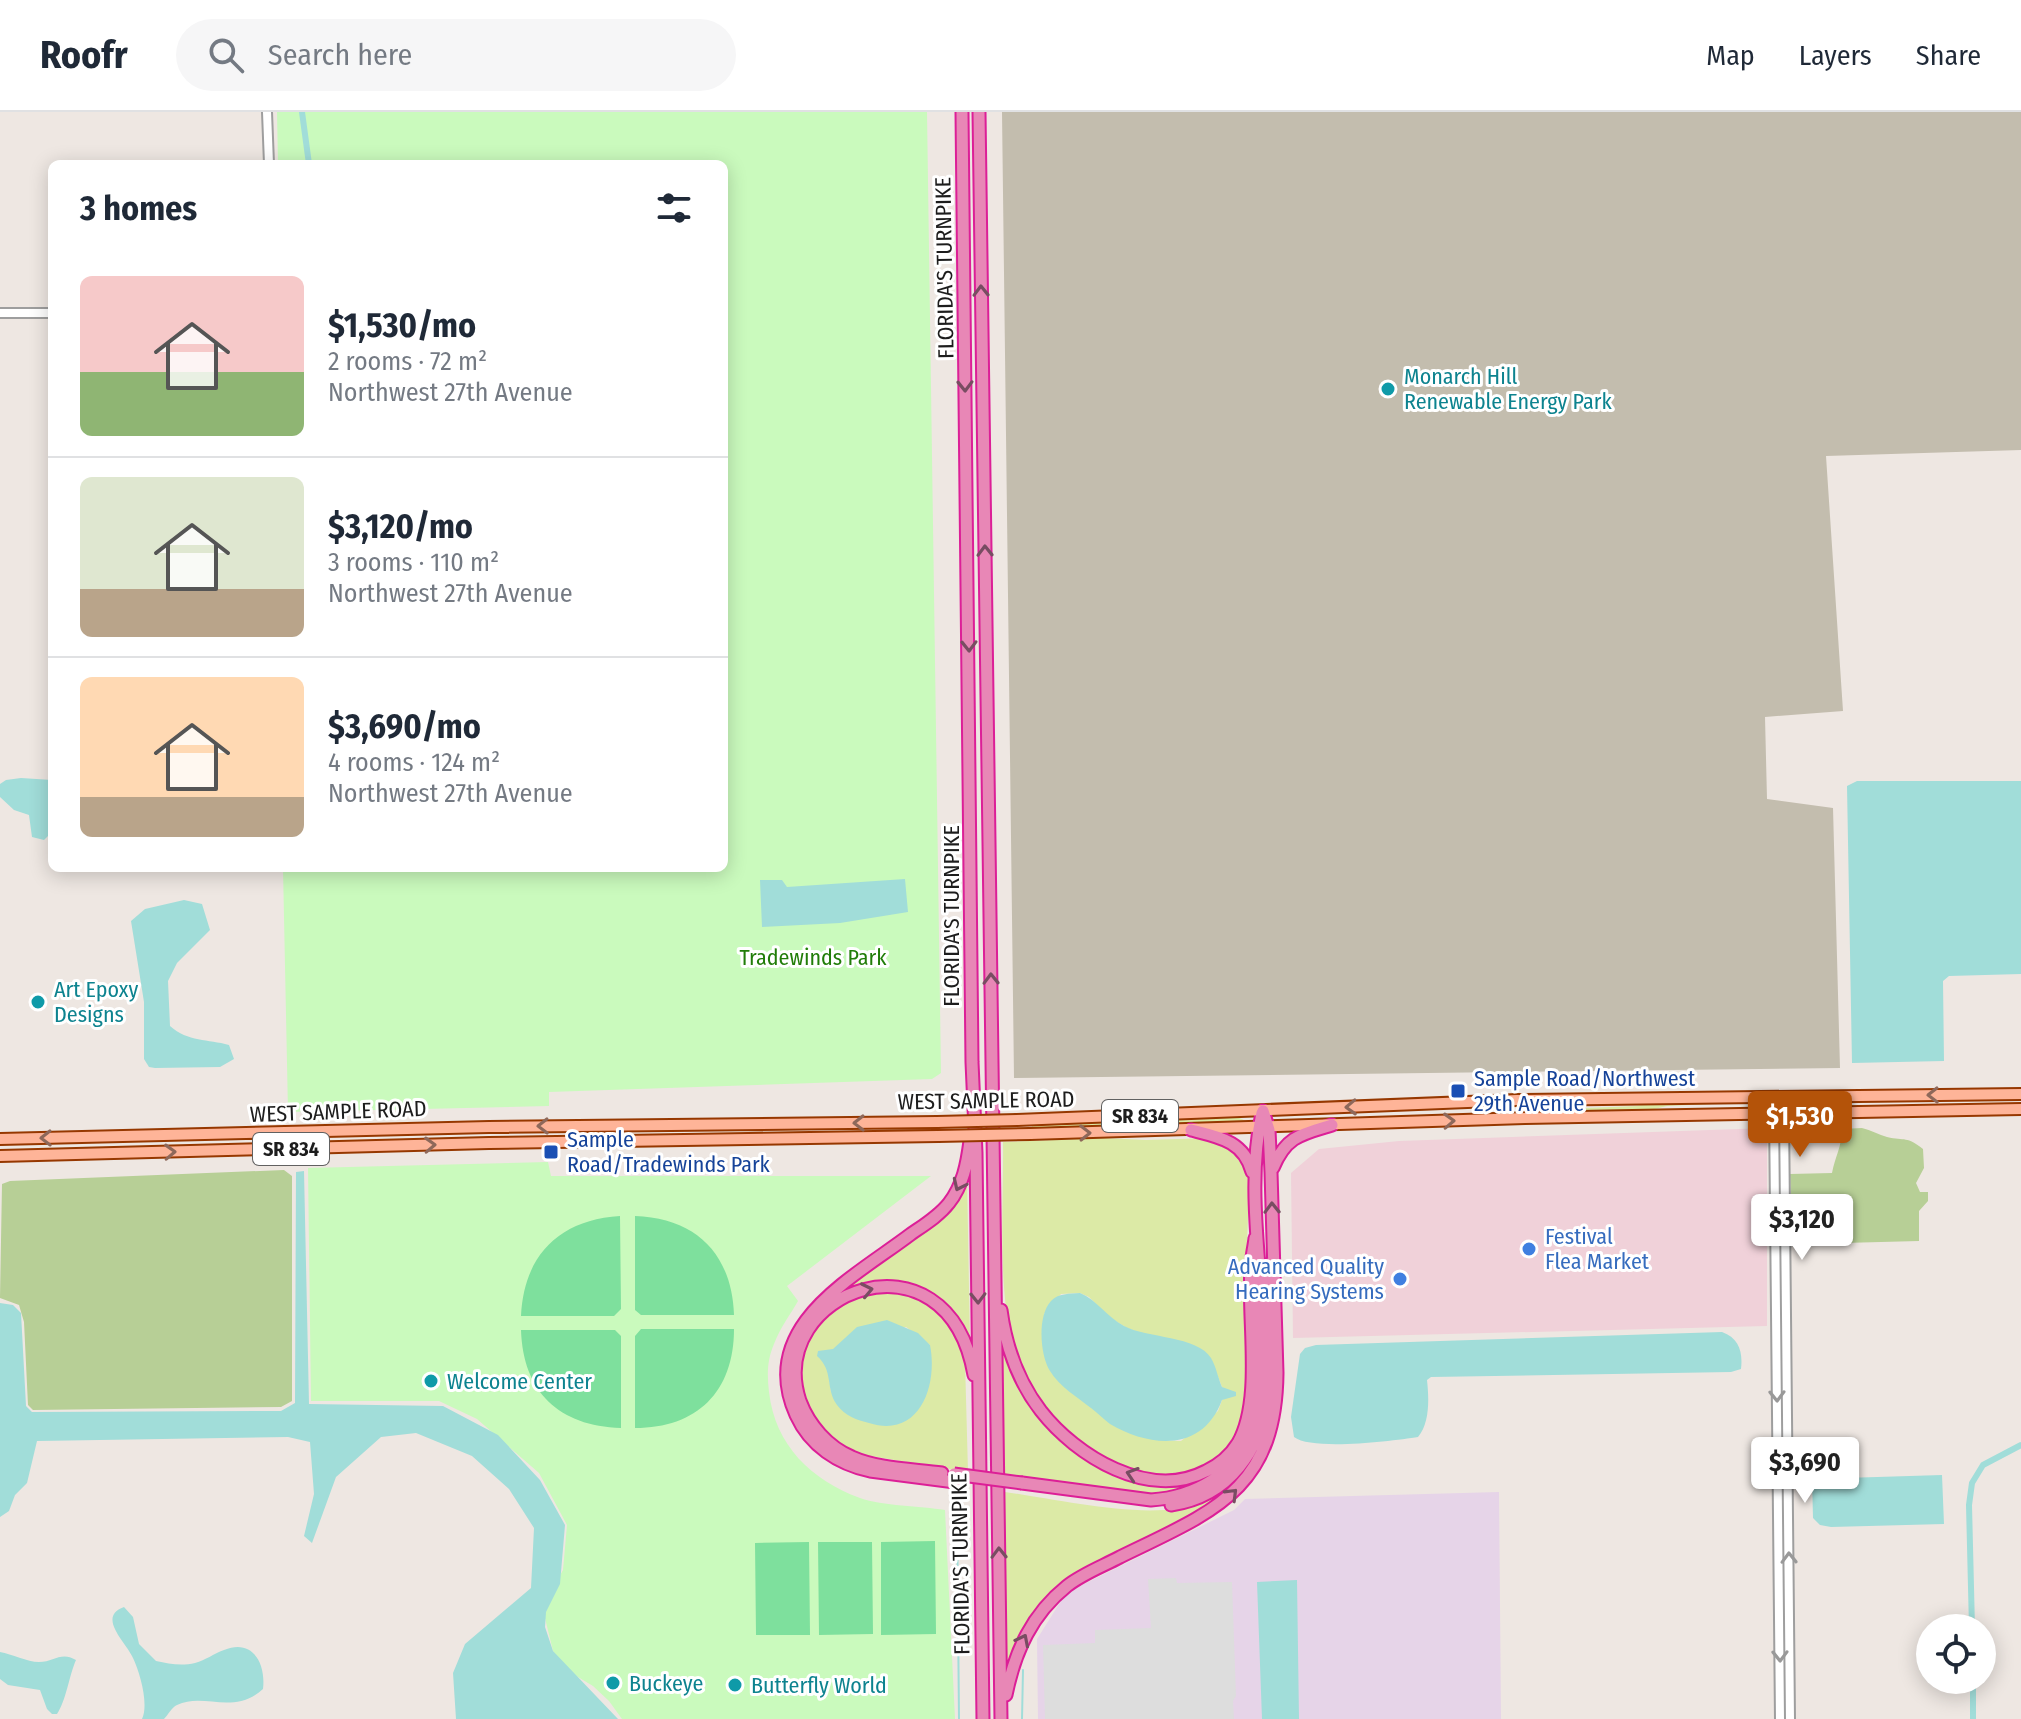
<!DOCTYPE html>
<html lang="en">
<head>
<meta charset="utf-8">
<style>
	body { margin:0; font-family:"Fira Sans Condensed",sans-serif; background:#f6f6f7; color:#1f2937; height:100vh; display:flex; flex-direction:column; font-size:30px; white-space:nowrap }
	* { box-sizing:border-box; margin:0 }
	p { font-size:26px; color:#747a83 }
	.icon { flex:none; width:44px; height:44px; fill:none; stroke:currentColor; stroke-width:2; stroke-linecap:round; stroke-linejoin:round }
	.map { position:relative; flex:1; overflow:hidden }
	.sheet { position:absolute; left:48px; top:48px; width:680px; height:712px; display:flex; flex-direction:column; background:#fff; border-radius:12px; box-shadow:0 4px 20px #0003 }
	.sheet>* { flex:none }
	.controls { position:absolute; left:1916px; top:1502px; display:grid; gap:16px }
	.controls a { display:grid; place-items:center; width:80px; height:80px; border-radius:50%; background:#fff; box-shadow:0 4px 20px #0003; font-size:40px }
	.price { position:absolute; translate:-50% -68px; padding:0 18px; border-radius:8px; background:#fff; color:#222; font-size:26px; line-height:52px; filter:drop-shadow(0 2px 4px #0008) }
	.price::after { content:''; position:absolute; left:50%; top:48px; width:24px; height:18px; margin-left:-12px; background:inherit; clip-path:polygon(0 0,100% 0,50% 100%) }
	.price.on { background:#b45309; color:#fff }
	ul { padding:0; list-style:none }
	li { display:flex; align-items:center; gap:24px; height:200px; padding:0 32px }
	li+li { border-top:2px solid #e0e1e3 }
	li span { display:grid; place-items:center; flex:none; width:224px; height:160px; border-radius:12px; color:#555 }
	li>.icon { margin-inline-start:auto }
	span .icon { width:96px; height:96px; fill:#fffc; stroke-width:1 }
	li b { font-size:34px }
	h2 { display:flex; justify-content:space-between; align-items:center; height:96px; padding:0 32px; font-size:34px }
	header { display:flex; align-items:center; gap:48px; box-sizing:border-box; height:112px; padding:0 40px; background:#fff; border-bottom:2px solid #e0e1e3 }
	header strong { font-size:38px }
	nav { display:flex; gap:44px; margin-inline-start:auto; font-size:28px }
	.search { width:560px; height:72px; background:#f6f6f7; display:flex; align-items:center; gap:20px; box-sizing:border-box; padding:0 28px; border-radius:44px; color:#747a83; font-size:30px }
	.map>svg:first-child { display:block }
	.commercial { fill:#f0d1d9 }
	.industrial { fill:#e6d4e8 }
	.construction { fill:#c3bdae }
	.grass { fill:#dceaa6; fill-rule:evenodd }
	.forest { fill:#b7cf96 }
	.park { fill:#cafabd }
	.pitch { fill:#7ee09d }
	.parking { fill:#ddd }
	.water { fill:#a1ddd9 }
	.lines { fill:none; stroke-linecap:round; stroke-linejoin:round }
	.stream { stroke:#a1ddd9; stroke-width:2 }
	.canal { stroke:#a1ddd9; stroke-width:6 }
	.tertiary-casing { stroke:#9e9e9e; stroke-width:12 }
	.primary-casing { stroke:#963800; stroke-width:14 }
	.motorway-casing { stroke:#dc1f97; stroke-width:15 }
	.tertiary { stroke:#fff; stroke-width:8 }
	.primary { stroke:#feb498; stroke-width:10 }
	.motorway { stroke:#e887b6; stroke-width:11 }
	.primary-bridge-casing { stroke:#963800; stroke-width:14; stroke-linecap:butt }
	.motorway-bridge-casing { stroke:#dc1f97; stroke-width:15; stroke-linecap:butt }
	.primary-bridge { stroke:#feb498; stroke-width:10 }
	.motorway-bridge { stroke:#e887b6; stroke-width:11 }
	.oneway { stroke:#784d62 }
	.oneway2 { stroke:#8e685a }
	.oneway3 { stroke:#999 }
	.culture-dot { fill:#0f9aa8; stroke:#fff; stroke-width:3 }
	.transit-dot { fill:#1a4fb4; stroke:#fff; stroke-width:3 }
	.shop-dot { fill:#3f7fe0; stroke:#fff; stroke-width:3 }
	.labels { text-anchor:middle; stroke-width:6; stroke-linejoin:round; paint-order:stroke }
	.shield { fill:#fff; stroke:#616161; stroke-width:2 }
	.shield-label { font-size:20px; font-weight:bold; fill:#1d1d1d }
	.street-label { font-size:22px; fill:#1d1d1d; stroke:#fff }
	.culture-label { font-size:22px; fill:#0d838f; stroke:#fff; text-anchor:start }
	.park-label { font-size:22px; fill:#217d09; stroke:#fff }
	.transit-label { font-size:22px; fill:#164399; stroke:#fff; text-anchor:start }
	.shop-label { font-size:22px; fill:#366cbe; stroke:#fff; text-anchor:start }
</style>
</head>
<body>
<header>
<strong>Roofr</strong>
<div class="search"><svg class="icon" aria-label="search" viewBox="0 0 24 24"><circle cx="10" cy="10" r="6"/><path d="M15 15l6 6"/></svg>Search here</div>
<nav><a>Map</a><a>Layers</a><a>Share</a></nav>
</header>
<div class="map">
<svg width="2021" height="1607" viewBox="0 0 2021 1607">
	<rect width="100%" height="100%" fill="#eee7e2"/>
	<path class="commercial" d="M1767 1016V1214L1293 1226 1291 1061 1319 1037 1399 1029Z"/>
	<path class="industrial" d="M1499 1380 1501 1607H1038L1037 1527 1066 1481 1234 1398 1245 1387Z"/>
	<path class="construction" d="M1002 0H2021V338L1826 344 1843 599 1765 605 1767 687 1833 696 1840 956 1014 966Z"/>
	<path class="grass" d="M1751 989 1757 990 1667 994 1650 998H1537L1636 994 1651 991Z
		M1203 1005H1237L1246 1009 1032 1016V1012Z
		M1103 1026 1146 1028 1211 1026 1230 1032 1250 1060 1246 1152 1245 1294C1213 1427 1057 1346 1021 1259 995 1195 1004 1100 1003 1030ZM1080 1181 1089 1185 1109 1205 1127 1216 1211 1247 1222 1275 1227 1278V1285L1222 1288 1218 1299 1181 1329C1110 1328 1088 1291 1044 1243V1202L1061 1182Z
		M967 1064 970 1232 956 1208 889 1171 865 1172 841 1181 855 1167 942 1102Z
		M877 1177 920 1184 953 1217 965 1249 968 1360 852 1341 826 1325 800 1283 802 1236 825 1200ZM906 1215 930 1233 831 1280 826 1240Z
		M1001 1230 1046 1310 1133 1366 1218 1360 1182 1379 1150 1383 1005 1365Z
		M1254 1348 1223 1387 1083 1459 1030 1507 1005 1555V1380C1057 1387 1155 1411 1201 1390 1222 1380 1236 1362 1254 1348Z"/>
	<path class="forest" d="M1862 1016C1871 1018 1879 1023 1887 1025 1905 1029 1907 1024 1923 1037L1924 1056 1916 1071 1920 1080H1928V1089L1919 1099V1129L1843 1131 1836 1116H1829L1824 1082 1791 1083 1790 1062 1832 1061C1835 1045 1842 1034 1842 1017Z
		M284 1058 292 1064V1289L281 1295 33 1298 28 1293 24 1210 19 1193 0 1186 2 1072 10 1069Z"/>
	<path class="park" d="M277 0H927L941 961 932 967 549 980V994L288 1000 283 756H724V52H278Z
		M548 1050 551 1064H931L787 1174 798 1189C790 1203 780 1216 774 1232 767 1248 767 1263 769 1280 775 1333 811 1368 860 1386 883 1394 920 1394 945 1398L955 1607H622L609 1589 593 1574 568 1559 553 1539 544 1502 550 1481 563 1458 567 1413 539 1361 477 1307 439 1289H311L308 1056Z"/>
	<path class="pitch" d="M620 1104 621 1197 614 1204H521C524 1143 559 1108 620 1104Z
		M635 1104C696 1106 732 1142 734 1203H641L635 1198Z
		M641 1217H734C734 1280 697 1316 635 1316V1224Z
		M521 1218H615L621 1224V1316C559 1314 523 1280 521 1218Z
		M935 1429 936 1522 881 1523V1430Z
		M809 1430 810 1523H756L755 1431Z
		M818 1430H872L873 1522 819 1523Z"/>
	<path class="parking" d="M1176 1466 1177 1471 1232 1470 1236 1584 1233 1589 1234 1607H1045L1043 1533 1095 1531V1518L1151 1516 1148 1467Z"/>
	<path class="water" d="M21 666 52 668V720L44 728 32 725 29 703 14 698 0 685V672L6 668Z
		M1857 669H2021V862L1949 864 1943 869 1944 949 1852 951 1847 674Z
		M905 767 908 800 840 811 762 815 760 768H782L787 775Z
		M184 788 202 792 210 818 177 851 168 869 170 914C188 930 208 927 229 933L234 947 220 955 155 956 149 955 144 947V890L131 809 145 797Z
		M304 1059 309 1292 443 1294 498 1323 540 1368 565 1413 560 1472 546 1500 545 1515 553 1539 618 1607H456L453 1561 465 1532 531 1476 534 1416 509 1377 472 1344 416 1321 381 1325 336 1365 312 1431 304 1424 314 1382 310 1330 288 1325 37 1329 27 1371 15 1383 9 1399 0 1405V1191L13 1193 21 1201 26 1294 32 1300 281 1299 295 1291 296 1060Z
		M1080 1181C1097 1188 1107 1205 1124 1214 1146 1226 1198 1224 1211 1246 1216 1254 1218 1266 1222 1275L1236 1280V1284L1222 1288C1203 1340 1151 1336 1110 1312 1103 1307 1098 1301 1091 1296 1078 1286 1059 1274 1050 1259 1040 1243 1037 1204 1051 1189 1058 1181 1070 1182 1080 1181Z
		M887 1208 918 1221 930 1233C938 1273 920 1327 869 1311 857 1308 845 1304 837 1293 825 1276 834 1259 817 1244L818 1239 833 1237 857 1215Z
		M1722 1220C1739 1226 1743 1240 1741 1257L1731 1260 1431 1265 1427 1268C1429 1286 1430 1311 1418 1325 1393 1329 1312 1339 1294 1325L1291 1305 1300 1242 1305 1236 1316 1233Z
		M1942 1363 1944 1412 1831 1415 1820 1413 1813 1406 1812 1367Z
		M1297 1468 1299 1607H1262L1257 1470Z
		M124 1495 133 1505 139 1532 156 1549C169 1552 182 1554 195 1551 206 1548 213 1542 224 1538 253 1526 266 1552 263 1577 233 1604 204 1580 177 1593 172 1595 168 1603 164 1607H142C149 1592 140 1561 133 1546 127 1531 96 1505 124 1495Z
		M0 1540C12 1542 27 1550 39 1550 54 1550 61 1539 76 1548 69 1564 66 1589 57 1602H52L47 1597 40 1578 8 1573 0 1567Z"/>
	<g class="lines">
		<path class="stream" d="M957 1398 959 1607
			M1022 1607 1023 1558"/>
		<path class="canal" d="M302 0 309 52
			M1972 1516 1969 1393 1972 1371 1983 1353 2021 1333
			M1973 1568V1607"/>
		<g class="tertiary-casing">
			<path id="tertiary" d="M267 0 269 52
				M0 201H52
				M1777 985 1784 1001 1790 1607
				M1774 997 1780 1607"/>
		</g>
		<g class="primary-casing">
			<path id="primary" d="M1017 1008 1517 988 2021 982
				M1030 1022 1525 1006 2021 997
				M0 1027 489 1015 937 1010
				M0 1044 489 1031 938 1024"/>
		</g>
		<g class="motorway-casing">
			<path id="motorway" d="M962 0 972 950 976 1041 983 1607
				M979 0 1001 1607
				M1191 1018C1219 1025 1244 1029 1252 1060
				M1273 1056C1286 1024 1302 1022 1332 1013
				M1001 1198C1006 1235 1017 1268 1041 1299 1076 1344 1149 1389 1206 1359 1219 1353 1230 1344 1238 1331 1263 1287 1247 1207 1251 1156 1251 1146 1254 1136 1255 1126
				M942 1361C913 1357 879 1357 852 1345 828 1335 809 1313 800 1289 764 1180 947 1110 974 1263
				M955 1370 870 1359C838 1352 810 1334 796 1303 756 1214 853 1166 911 1122 924 1113 939 1104 949 1091 963 1073 967 1052 970 1029
				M1022 1371 1151 1388C1194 1385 1236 1363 1251 1320 1261 1293 1259 1263 1259 1234 1259 1208 1261 1181 1259 1154 1255 1104 1251 1051 1262 1001
				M1171 1393C1198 1389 1222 1376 1239 1355 1287 1297 1260 1219 1269 1152
				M1006 1583C1015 1539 1032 1502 1067 1474 1082 1462 1103 1454 1120 1445 1212 1400 1276 1379 1277 1261L1271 1060 1269 1018 1263 999"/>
		</g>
		<use href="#tertiary" class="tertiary"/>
		<use href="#primary" class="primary"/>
		<use href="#motorway" class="motorway"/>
		<g class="primary-bridge-casing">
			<path id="primary-bridge" d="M937 1010 1017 1008
				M938 1024 1030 1022"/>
		</g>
		<g class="motorway-bridge-casing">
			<path id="motorway-bridge" d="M954 1362 1022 1371"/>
		</g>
		<use href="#primary-bridge" class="primary-bridge"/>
		<use href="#motorway-bridge" class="motorway-bridge"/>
	</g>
	<defs><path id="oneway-chevron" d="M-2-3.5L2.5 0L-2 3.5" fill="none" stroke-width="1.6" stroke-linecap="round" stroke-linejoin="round" transform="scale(2)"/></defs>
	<g class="oneway">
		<use href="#oneway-chevron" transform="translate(981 179) rotate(-91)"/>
		<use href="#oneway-chevron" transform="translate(965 274) rotate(89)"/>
		<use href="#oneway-chevron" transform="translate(985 439) rotate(-91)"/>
		<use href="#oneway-chevron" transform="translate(969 534) rotate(89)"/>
		<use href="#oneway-chevron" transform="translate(991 867) rotate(-91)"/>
		<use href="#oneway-chevron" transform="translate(959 1073) rotate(115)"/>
		<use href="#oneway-chevron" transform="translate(1272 1096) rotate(-91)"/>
		<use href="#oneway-chevron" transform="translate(867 1178) rotate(-12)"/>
		<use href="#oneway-chevron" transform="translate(978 1186) rotate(89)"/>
		<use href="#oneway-chevron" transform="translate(1132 1362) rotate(-162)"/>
		<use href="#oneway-chevron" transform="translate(1232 1382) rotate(-45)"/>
		<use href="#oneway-chevron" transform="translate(999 1441) rotate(-91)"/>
		<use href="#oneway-chevron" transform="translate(1023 1528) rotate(-63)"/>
	</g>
	<g class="oneway2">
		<use href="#oneway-chevron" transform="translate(1933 983) rotate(179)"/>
		<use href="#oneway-chevron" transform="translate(1351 995) rotate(178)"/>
		<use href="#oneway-chevron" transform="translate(1449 1009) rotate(-2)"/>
		<use href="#oneway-chevron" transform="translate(859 1011) rotate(179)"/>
		<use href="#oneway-chevron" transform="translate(543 1014) rotate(179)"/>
		<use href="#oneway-chevron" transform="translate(1085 1021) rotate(-1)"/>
		<use href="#oneway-chevron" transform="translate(46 1026) rotate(179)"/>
		<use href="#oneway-chevron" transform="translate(430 1033) rotate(-2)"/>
		<use href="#oneway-chevron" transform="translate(170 1040) rotate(-2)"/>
	</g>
	<g class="oneway3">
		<use href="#oneway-chevron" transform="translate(1777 1284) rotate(89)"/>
		<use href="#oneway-chevron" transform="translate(1789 1446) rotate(-91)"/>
		<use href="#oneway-chevron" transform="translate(1780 1544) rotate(89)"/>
	</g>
	<g class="culture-dot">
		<circle cx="1388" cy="277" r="8"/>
		<circle cx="38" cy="890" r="8"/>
		<circle cx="431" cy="1269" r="8"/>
		<circle cx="613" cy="1571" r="8"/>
		<circle cx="735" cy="1573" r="8"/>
	</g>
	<g class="transit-dot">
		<rect x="1450" y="971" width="16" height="16" rx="4"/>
		<rect x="543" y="1032" width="16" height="16" rx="4"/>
	</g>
	<g class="shop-dot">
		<circle cx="1529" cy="1137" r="8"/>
		<circle cx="1400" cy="1167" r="8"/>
	</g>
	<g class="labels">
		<g class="shield">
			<rect x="1102" y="988" width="76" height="32" rx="6"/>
			<rect x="253" y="1021" width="76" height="32" rx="6"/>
		</g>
		<g class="shield-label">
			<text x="1140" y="1011">SR 834</text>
			<text x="291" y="1044">SR 834</text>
		</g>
		<g class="street-label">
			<text transform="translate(944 156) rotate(-91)" y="8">FLORIDA'S TURNPIKE</text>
			<text transform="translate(951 804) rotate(-90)" y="8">FLORIDA'S TURNPIKE</text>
			<text transform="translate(986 988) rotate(-1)" y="8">WEST SAMPLE ROAD</text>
			<text transform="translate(338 999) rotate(-2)" y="8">WEST SAMPLE ROAD</text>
			<text transform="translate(960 1452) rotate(-91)" y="8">FLORIDA'S TURNPIKE</text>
		</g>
		<g class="culture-label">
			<text x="1404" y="272">Monarch Hill<tspan x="1404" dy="25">Renewable Energy Park</tspan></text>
			<text x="54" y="885">Art Epoxy<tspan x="54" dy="25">Designs</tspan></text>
			<text x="447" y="1277">Welcome Center</text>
			<text x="629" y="1579">Buckeye</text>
			<text x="751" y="1581">Butterfly World</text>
		</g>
		<g class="park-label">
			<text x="813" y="853">Tradewinds Park</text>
		</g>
		<g class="transit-label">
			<text x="1474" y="974">Sample Road/Northwest<tspan x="1474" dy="25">29th Avenue</tspan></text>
			<text x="567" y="1035">Sample<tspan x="567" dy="25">Road/Tradewinds Park</tspan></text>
		</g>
		<g class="shop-label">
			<text x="1545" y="1132">Festival<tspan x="1545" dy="25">Flea Market</tspan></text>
			<text x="1384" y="1162" text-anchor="end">Advanced Quality<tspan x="1384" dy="25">Hearing Systems</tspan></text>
		</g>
	</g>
</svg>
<div class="controls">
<a><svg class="icon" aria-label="locate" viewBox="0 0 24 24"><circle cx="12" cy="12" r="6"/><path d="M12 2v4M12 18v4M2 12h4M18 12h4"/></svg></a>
</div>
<b class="price on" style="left:1800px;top:1047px">$1,530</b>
<b class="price" style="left:1802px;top:1150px">$3,120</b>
<b class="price" style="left:1805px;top:1393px">$3,690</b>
<section class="sheet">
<h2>3 homes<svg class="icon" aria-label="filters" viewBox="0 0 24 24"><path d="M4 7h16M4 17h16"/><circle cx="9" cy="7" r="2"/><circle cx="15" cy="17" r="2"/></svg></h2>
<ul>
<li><span style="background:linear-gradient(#f6c9c9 60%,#8fb573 0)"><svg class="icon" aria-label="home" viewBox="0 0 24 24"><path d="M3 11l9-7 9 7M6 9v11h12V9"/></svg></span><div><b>$1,530/mo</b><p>2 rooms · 72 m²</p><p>Northwest 27th Avenue</p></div></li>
<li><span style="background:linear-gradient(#dfe7d0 70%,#b9a48a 0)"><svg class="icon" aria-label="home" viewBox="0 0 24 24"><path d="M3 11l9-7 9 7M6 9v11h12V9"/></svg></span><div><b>$3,120/mo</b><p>3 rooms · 110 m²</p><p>Northwest 27th Avenue</p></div></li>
<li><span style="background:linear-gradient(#ffd9b3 75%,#b9a48a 0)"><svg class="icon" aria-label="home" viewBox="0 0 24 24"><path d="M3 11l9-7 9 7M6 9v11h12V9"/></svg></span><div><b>$3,690/mo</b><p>4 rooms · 124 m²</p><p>Northwest 27th Avenue</p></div></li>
</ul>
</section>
</div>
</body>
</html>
